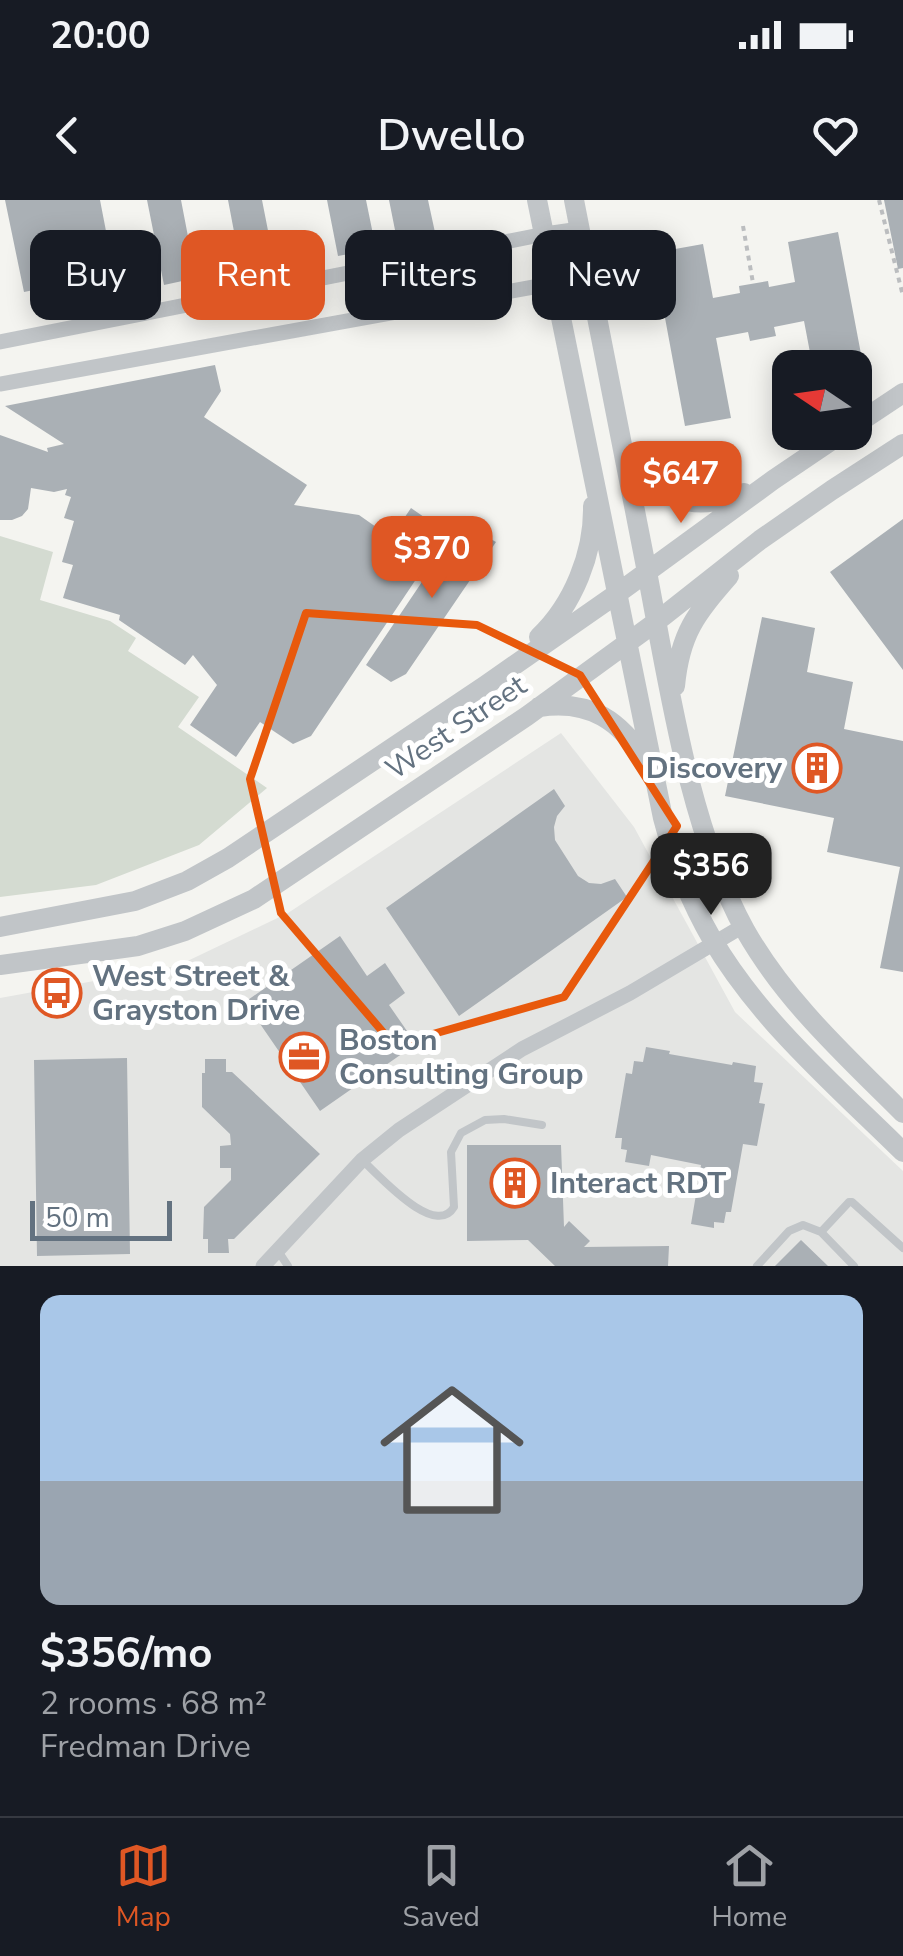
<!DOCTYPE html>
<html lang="en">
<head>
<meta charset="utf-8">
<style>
	body { margin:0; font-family:"Nunito Sans",sans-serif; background:#20242c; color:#f1f3f6; height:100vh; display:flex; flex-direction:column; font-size:38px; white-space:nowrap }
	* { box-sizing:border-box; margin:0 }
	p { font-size:32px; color:#9ea1a6 }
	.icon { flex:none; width:55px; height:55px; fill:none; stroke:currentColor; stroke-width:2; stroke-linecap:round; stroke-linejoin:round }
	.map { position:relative; height:1066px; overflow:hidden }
	.panel { display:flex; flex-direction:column; background:#171b24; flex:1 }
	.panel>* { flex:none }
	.guide { position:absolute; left:30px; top:30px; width:845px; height:90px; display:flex; gap:20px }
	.needle { width:65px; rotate:283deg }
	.tools { position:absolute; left:772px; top:150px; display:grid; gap:20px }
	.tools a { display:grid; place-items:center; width:100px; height:100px; border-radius:20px; background:#171b24; box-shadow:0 5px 25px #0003; font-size:50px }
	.scale { position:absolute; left:30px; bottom:25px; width:142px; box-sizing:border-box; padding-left:10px; border:5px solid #637280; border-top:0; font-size:28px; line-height:35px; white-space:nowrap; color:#637280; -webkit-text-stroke:8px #fff; paint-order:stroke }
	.price { position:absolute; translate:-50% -85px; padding:0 22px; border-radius:20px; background:#df5724; color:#fff; font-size:32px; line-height:65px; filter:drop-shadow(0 2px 5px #0008) }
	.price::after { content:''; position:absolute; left:50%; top:60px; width:30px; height:22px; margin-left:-15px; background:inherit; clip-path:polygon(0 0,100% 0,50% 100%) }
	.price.on { background:#222; color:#fff }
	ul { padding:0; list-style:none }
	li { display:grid; align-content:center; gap:20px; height:530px; padding:0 40px }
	li span { display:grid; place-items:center; height:310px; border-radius:20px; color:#555 }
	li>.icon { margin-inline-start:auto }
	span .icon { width:180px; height:180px; fill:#fffc; stroke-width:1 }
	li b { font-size:42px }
	.pill { padding:0 35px; border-radius:20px; background:#171b24; box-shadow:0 5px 25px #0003; font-size:35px; line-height:90px }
	.pill.on { background:#df5724; color:#fff }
	.status { display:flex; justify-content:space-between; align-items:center; height:70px; padding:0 50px; background:#171b24; direction:ltr }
	.status svg { height:28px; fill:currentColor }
	header { display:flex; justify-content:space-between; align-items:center; height:130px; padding:0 40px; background:#171b24; font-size:45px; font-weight:600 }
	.tabs { display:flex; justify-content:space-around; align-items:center; height:140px; border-top:2px solid #363941; background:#171b24; font-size:28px; color:#9ea1a6 }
	.tabs a { display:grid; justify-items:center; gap:5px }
	.tabs .on { color:#df5724 }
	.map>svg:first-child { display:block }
	.built { fill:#e4e5e3 }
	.green { fill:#d4dbd1 }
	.building { fill:#aab0b5 }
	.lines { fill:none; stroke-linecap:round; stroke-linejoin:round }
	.path { stroke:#bbbdbf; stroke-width:4; stroke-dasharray:5 5; stroke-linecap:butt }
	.service { stroke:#c1c5c8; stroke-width:8 }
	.minor { stroke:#c1c5c8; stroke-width:15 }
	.tertiary { stroke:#c1c5c8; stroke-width:20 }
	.marked { fill:none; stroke:#e8590c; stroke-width:8; stroke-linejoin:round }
	.labels { text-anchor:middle; stroke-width:10; stroke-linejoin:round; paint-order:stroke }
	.street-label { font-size:30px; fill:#637280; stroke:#fff }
	.poi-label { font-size:30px; font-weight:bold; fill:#637280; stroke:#fff; text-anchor:start }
</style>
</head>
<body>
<div class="status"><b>20:00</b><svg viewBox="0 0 49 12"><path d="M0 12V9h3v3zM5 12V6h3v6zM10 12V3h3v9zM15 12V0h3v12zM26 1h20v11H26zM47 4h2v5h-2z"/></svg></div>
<header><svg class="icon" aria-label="back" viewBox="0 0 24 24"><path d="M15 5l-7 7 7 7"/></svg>Dwello<svg class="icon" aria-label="heart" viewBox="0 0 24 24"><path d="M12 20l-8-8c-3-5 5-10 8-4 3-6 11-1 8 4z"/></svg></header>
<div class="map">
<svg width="903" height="1066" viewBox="0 0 903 1066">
	<rect width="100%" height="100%" fill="#f4f4f0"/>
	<path class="built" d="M561 533 634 627 735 812 903 971V1066H0V798L177 766 288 713Z"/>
	<path class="green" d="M0 336 53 352 40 400 110 421 136 438 128 451 199 497 178 527 267 588 199 645 96 685 0 697Z"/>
	<path class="building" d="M5 0H100L117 88 81 96 78 81 24 92Z
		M147 0H181L196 78 164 85Z
		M228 0H262L273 56 240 63Z
		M327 0H366L376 49 338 56Z
		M389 0H428L436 37 398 45Z
		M884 0H903V68L898 69Z
		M838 32 861 154 812 163 804 121 774 127 776 136 750 141 748 132 716 138 731 218 685 226 653 53 703 44 713 98 740 93 739 86 768 81 769 87 795 82 788 42Z
		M215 165 221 191 204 217 307 285 294 305 359 315 386 334 383 338 390 339 411 308 447 333 311 536 293 544 260 522 236 557 190 525 217 485 193 455 185 465 119 420 120 415 63 398 73 365 62 362 74 321 64 318 71 297 65 295 67 289 54 292 31 288 28 309 22 316 12 320H0V235L48 252 47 248 64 244 5 206Z
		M465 318 485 328 482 334 496 342 406 474 391 482 366 465Z
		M903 319V470L830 372Z
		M762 417 815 428 807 472 853 482 844 529 903 541V772L880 768 900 667 827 652 834 618 725 596Z
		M554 589 565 606 557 616 554 627 555 640 578 676 589 683 601 684 615 679 627 697 459 816 386 708Z
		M340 736 367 776 385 763 405 793 389 805 416 844 320 911 245 802Z
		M646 847 670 851 669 854 732 865 733 862 756 866 754 882 763 883 759 903 765 904 757 946 743 944 731 1012H726L724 1023 714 1022V1028L691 1024 701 965 651 955 649 966 625 962 627 950 621 949 622 938H615L626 873 632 874 634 861 643 862Z
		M127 858 130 1054 37 1056 34 860Z
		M205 859H226V872H232L320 954 234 1039H228L229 1053H208V1039H203L204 1007 231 980V968H220V946L231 945 230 934 202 907V873H205Z
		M467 945H561L564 1027 569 1021 590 1041 584 1047 669 1046 668 1066H555L528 1040 467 1041Z
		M801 1040 828 1066H775Z"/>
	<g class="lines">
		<path class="path" d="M879 0 903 96
			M743 26 753 83"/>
		<path class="service" d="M362 960C379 975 435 1039 454 1007L451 952 461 933 485 920 504 919 542 925
			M821 1032 849 1002H852L903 1048
			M278 1051 288 1066
			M757 1066 789 1031 803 1025 821 1032 854 1066"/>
		<path class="minor" d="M0 142 545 34 580 29
			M0 184 589 77
			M263 1066 362 960 399 930 522 849 630 793 743 726"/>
		<path class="tertiary" d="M537 0 663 618C674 660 690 701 712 739 760 821 836 886 903 952
			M574 0C598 124 622 248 647 372 669 486 689 628 745 730 785 801 846 856 903 913
			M855 225 903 193
			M625 252C657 298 689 315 744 293
			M539 437C573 405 594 353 593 306
			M675 486C680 433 696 414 729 376
			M539 507C590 499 621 521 647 563
			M0 727 135 701 187 681 228 658 486 485 618 393 773 280 844 232
			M0 765 138 746 185 731 254 699 527 516 656 422 760 340 832 290 903 244"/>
	</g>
	<path class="marked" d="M306 413 477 425 580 475 677 626 564 797 394 845 281 713 250 579Z"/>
	<defs>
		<g id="building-ring" transform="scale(2.5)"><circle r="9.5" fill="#fff" stroke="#df5724" stroke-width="1.5"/><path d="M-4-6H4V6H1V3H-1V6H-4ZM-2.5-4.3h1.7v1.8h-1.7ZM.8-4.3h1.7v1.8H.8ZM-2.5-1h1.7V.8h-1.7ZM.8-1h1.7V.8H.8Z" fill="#df5724"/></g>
		<g id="bus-ring" transform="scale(2.5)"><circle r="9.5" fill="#fff" stroke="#df5724" stroke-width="1.5"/><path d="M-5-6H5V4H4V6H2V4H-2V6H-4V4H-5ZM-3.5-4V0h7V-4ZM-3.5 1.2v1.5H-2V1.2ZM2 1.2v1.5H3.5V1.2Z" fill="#df5724"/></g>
		<g id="office-ring" transform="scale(2.5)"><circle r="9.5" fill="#fff" stroke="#df5724" stroke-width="1.5"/><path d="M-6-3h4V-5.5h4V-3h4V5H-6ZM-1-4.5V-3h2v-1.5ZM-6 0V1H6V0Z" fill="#df5724"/></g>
	</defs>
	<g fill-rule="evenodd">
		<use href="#building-ring" x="817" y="568"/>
		<use href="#bus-ring" x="57" y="793"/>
		<use href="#office-ring" x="304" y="857"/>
		<use href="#building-ring" x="515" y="983"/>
	</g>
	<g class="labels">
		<g class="street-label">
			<text transform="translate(456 527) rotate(-34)" y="10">West Street</text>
		</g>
		<g class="poi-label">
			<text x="782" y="578" text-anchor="end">Discovery</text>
			<text x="92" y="786">West Street &amp;<tspan x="92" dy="34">Grayston Drive</tspan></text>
			<text x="339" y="850">Boston<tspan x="339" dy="34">Consulting Group</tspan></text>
			<text x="550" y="993">Interact RDT</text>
		</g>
	</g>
</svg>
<div class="tools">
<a><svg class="needle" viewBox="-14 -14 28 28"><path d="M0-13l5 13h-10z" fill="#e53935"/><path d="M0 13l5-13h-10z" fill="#9ea1a6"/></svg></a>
</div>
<div class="scale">50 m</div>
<b class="price" style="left:681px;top:326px">$647</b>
<b class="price" style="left:432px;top:401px">$370</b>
<b class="price on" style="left:711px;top:718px">$356</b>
<div class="guide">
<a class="pill">Buy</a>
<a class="pill on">Rent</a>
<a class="pill">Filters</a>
<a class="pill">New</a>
</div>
</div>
<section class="panel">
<ul>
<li><span style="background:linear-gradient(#a9c7e8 60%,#9aa5b1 0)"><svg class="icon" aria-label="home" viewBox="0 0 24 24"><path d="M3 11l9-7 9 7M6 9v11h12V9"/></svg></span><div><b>$356/mo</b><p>2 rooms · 68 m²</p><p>Fredman Drive</p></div></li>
</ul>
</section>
<nav class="tabs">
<a class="on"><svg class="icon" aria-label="map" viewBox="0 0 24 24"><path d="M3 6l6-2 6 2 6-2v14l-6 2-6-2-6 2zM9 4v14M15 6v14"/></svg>Map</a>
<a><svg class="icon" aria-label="saved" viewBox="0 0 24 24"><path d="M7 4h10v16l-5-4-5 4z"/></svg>Saved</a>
<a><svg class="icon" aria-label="home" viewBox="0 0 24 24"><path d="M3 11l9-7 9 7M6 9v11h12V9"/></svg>Home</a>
</nav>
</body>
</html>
